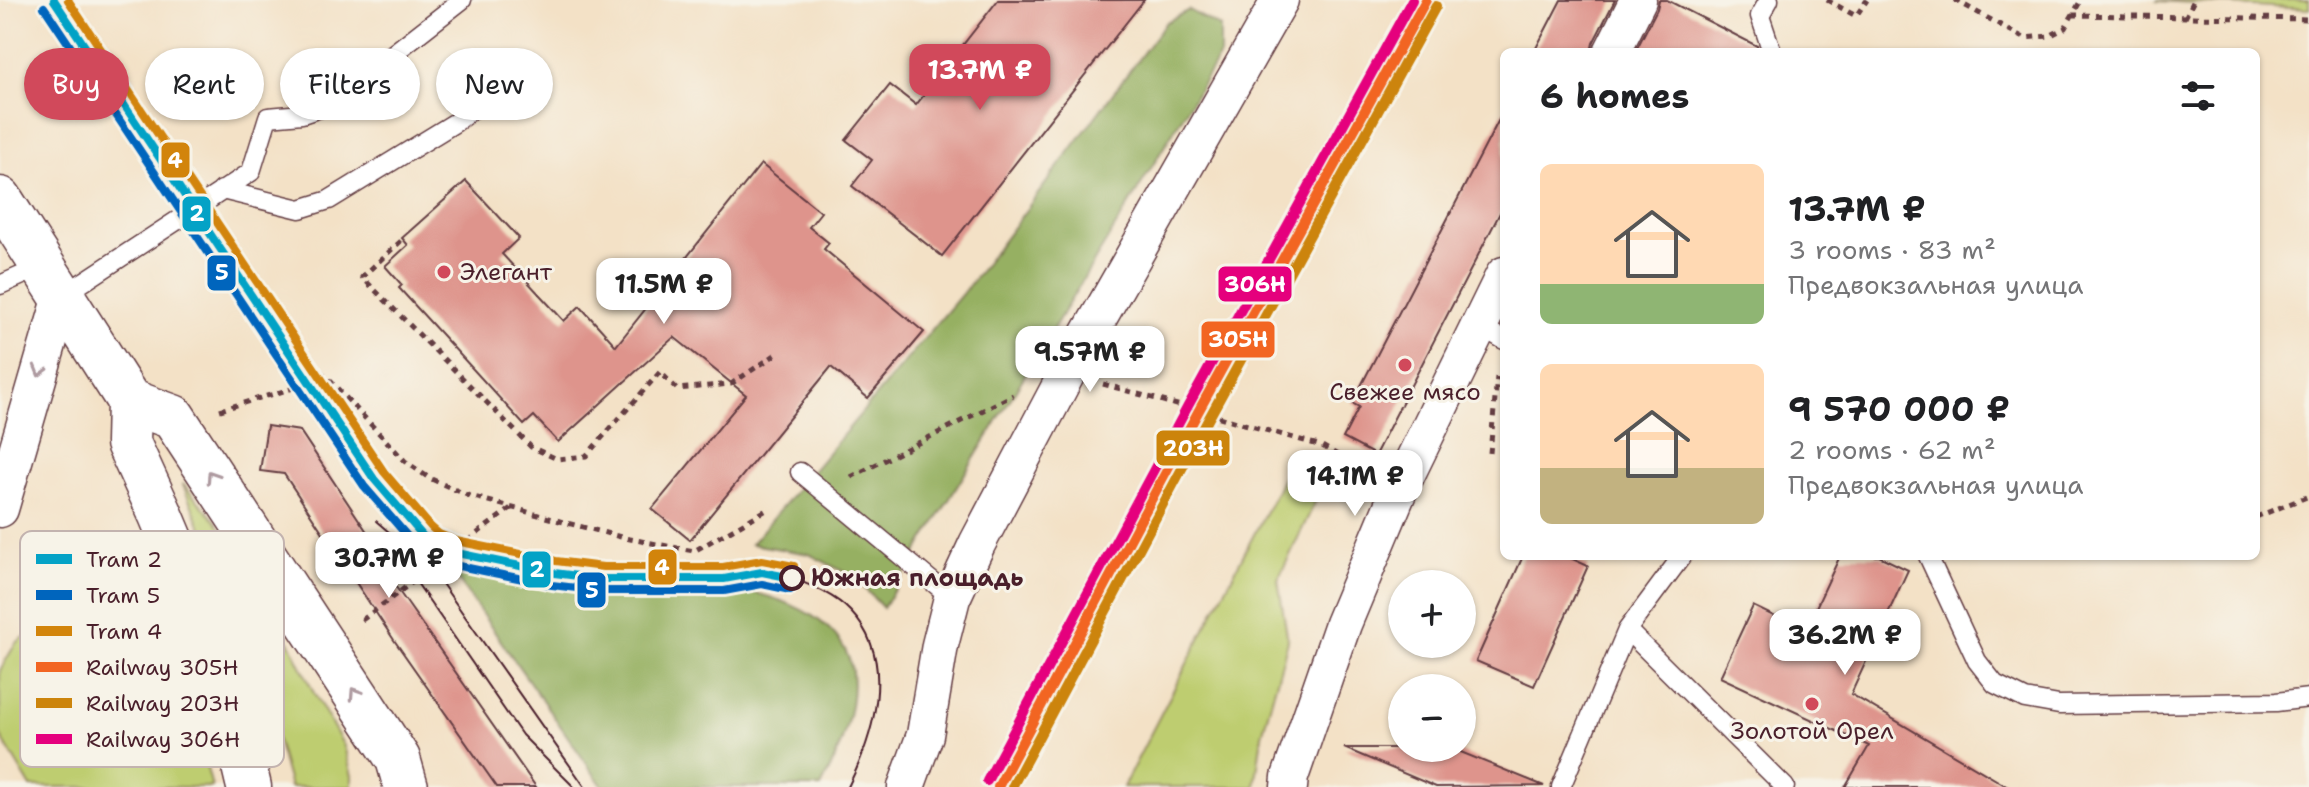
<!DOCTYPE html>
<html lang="en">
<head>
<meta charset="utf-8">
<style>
	body { margin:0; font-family:"Shantell Sans",sans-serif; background:#f2f2f2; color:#202124; height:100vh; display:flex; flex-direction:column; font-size:30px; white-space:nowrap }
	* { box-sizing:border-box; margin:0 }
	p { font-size:26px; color:#757577 }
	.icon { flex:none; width:44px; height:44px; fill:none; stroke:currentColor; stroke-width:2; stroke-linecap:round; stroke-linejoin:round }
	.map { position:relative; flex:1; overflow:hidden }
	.sheet { position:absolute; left:1500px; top:48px; width:760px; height:512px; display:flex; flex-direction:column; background:#fff; border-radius:12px; box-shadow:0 2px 6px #0004 }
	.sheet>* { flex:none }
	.hud { position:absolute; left:24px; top:48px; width:760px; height:72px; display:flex; gap:16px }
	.controls { position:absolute; left:1388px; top:570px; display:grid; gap:16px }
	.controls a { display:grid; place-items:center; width:88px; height:88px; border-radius:50%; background:#fff; box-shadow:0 2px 6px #0004; font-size:40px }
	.price { position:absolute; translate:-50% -68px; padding:0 18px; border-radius:16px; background:#fff; color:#222; font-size:26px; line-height:52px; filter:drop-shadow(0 2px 4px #0008) }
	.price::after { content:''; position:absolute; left:50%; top:48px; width:24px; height:18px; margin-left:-12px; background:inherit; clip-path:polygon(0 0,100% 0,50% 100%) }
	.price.active { background:#d1495b; color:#fff }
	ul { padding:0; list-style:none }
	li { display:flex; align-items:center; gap:24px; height:200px; padding:0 40px }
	li span { display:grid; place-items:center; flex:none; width:224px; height:160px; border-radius:12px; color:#555 }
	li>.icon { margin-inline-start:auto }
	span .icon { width:96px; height:96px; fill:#fffc; stroke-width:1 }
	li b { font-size:34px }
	h2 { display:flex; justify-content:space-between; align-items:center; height:96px; padding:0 40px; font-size:34px }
	.chip { padding:0 28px; border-radius:36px; background:#fff; box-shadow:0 2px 6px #0004; font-size:28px; line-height:72px }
	.chip.active { background:#d1495b; color:#fff }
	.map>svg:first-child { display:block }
	.green { fill:#becd6f; stroke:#84764d; stroke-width:2 }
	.forest { fill:#96b062; stroke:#706846; stroke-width:2 }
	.building { fill:#de948c }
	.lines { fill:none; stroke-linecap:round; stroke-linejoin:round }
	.lane-casing { stroke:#633c42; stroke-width:21 }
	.street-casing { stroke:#633c42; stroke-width:39 }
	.primary-casing { stroke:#633c42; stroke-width:47 }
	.path { stroke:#633c42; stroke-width:5; stroke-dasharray:6 6; stroke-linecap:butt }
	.lane { stroke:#fff; stroke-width:18 }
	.street { stroke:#fff; stroke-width:36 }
	.primary { stroke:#fff; stroke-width:44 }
	.tram { stroke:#4a1f2b; stroke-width:2 }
	.rail-1-casing { stroke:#f7f3e8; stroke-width:16 }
	.rail-2-casing { stroke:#f7f3e8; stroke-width:16 }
	.rail-3-casing { stroke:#f7f3e8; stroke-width:16 }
	.rail-1 { stroke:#f26522; stroke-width:10 }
	.rail-2 { stroke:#cc840b; stroke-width:10 }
	.rail-3 { stroke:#e5007d; stroke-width:10 }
	.tram-1-casing { stroke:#f7f3e8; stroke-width:14 }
	.tram-2-casing { stroke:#f7f3e8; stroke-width:14 }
	.tram-3-casing { stroke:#f7f3e8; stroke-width:14 }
	.tram-1 { stroke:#04a2c6; stroke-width:8 }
	.tram-2 { stroke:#0065bd; stroke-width:8 }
	.tram-3 { stroke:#d2840b; stroke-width:8 }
	.oneway { stroke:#ae9aa0 }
	.poi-dot { fill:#d1495b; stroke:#f7f3e8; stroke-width:3 }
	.stop-dot { fill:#f7f3e8; stroke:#4a1f2b; stroke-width:4 }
	.labels { text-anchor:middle; stroke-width:6; stroke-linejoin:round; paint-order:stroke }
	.poi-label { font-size:24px; fill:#4a1f2b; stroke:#f7f3e8 }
	.stop-label { font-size:24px; font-weight:bold; fill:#4a1f2b; stroke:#f7f3e8; text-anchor:start }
	.key { fill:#f7f3e8; stroke:#c3b3af; stroke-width:2 }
	.key-label { font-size:22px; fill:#4a1f2b }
	.line-badge { stroke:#f7f3e8; stroke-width:3 }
	.badge-label { font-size:22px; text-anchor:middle; font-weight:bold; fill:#fff }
</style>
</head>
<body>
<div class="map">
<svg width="2309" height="787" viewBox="0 0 2309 787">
	<rect width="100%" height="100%" fill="#f7f3e8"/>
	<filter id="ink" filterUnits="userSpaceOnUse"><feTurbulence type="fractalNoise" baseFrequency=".0125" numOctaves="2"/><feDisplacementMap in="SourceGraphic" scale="16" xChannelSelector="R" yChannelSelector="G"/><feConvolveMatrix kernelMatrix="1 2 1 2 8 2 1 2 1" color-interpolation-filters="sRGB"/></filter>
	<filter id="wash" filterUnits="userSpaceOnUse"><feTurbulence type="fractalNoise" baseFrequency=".006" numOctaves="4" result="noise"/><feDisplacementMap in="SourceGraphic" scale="32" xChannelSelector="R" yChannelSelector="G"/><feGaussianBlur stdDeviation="1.8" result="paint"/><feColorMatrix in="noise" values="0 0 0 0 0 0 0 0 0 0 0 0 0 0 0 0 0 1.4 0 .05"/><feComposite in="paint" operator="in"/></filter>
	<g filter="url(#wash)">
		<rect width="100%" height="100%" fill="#f3e1c6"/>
		<path class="green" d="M2309 0V9L2157 1 2158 0Z
			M1291 463 1327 477 1278 580 1288 641 1262 735 1255 787H1123Z
			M182 483 216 521 291 645 315 695 344 746 352 776V787H290L257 669 221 573Z
			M85 620 126 630 145 642 167 671 190 705 212 787H31L0 735V670L16 643 33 631 47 624Z"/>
		<path class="forest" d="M1189 10 1220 27V55L883 608 854 577 809 554 751 544 973 281 1166 22Z
			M449 567C491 574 533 585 576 590 599 592 625 593 649 592 669 592 689 586 710 587 757 588 832 609 849 659 862 697 839 754 821 787H603Z"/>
		<g id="blocks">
			<path class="building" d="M998 0H1144L942 256 852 186 872 160 846 140 890 85 916 105Z
				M1561 0H1615L1593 43 1591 52H1534Z
				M1659 0H1667L1757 46 1759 52H1635L1657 9Z
				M1504 110V205L1375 455 1343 438 1359 407 1352 403Z
				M761 164 821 212 809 227 829 243 824 249 924 332 868 398 831 367 690 540 652 509 746 395 674 337 558 442 534 416 524 425 399 288 402 285 385 266 408 245 402 238 466 181 519 238 502 254 564 321 580 306 616 346Z
				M267 426 300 431 397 577 391 580 536 787H497L394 640 284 474 260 471Z
				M1523 556H1566L1588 566 1534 686 1476 661Z
				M1840 556H1879L1908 570 1851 694 2008 787H1845L1869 746 1720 677 1753 606 1805 631Z
				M1344 748H1451L1544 786 1436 787Z"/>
		</g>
	</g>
	<g filter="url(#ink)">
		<use href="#blocks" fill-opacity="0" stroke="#633c42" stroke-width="2"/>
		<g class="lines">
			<g class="lane-casing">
				<path id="lane" d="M1769 0 1760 16 1772 52
					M222 190 300 209 329 200 456 122 477 106
					M0 285 43 266
					M62 296 251 172 268 117 302 114 326 106 462 0
					M1480 326 1504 340
					M800 472 952 598
					M1682 556 1627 630 1785 787
					M1928 556 1977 661 1995 684 2025 699 2059 705 2276 702 2309 698
					M1561 787 1627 630"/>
			</g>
			<g class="street-casing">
				<path id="street" d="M1612 52 1638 0
					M0 509 62 296
					M906 787 925 735 940 645 952 598 977 544 1067 373 1280 0
					M1289 787 1290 777 1343 624 1399 490 1504 275"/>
			</g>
			<g class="primary-casing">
				<path id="primary" d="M0 199 129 401
					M129 401 173 417 398 759 406 787
					M129 401 128 443 160 513 197 601 229 703 249 787"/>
			</g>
			<path class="path" d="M67 0 190 178
				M1827 0 1856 16 1867 0
				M1955 0 2024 38 2049 36 2065 28 2081 0
				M2072 15 2309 19
				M2185 18 2194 0
				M219 223 295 343 405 461 429 478 467 495 567 523 625 538 694 551 770 508
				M401 241 362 277 531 447 557 459 586 456 660 372 677 389 731 384 778 353
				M1103 384 1322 446 1369 473
				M220 410 327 378
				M1490 453 1497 377
				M851 477 1013 395
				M2256 517 2309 496
				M362 620 511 508"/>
			<use href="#lane" class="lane"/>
			<use href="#street" class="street"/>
			<use href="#primary" class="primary"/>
			<path class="tram" d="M376 521 431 568 585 787
				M792 578C812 586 835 595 851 612 897 660 874 735 848 787
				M415 580 522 735 574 787"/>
			<g class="rail-1-casing">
				<path id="rail-1" d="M998 787 1198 412 1426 0"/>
			</g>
			<g class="rail-2-casing">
				<path id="rail-2" d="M1012 787 1209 418 1436 6"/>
			</g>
			<g class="rail-3-casing">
				<path id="rail-3" d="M987 781 1188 406 1412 0"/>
			</g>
			<use href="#rail-1" class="rail-1"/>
			<use href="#rail-2" class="rail-2"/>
			<use href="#rail-3" class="rail-3"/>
			<g class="tram-1-casing">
				<path id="tram-1" d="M54 0 374 479 423 536 433 544 452 552 554 573 602 579H724L762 572 792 578"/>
			</g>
			<g class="tram-2-casing">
				<path id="tram-2" d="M44 7 364 486 415 545 427 555 449 564 552 585 601 591H724L762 584 790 590"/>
			</g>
			<g class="tram-3-casing">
				<path id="tram-3" d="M68 0 384 472 431 527 439 534 456 541 556 561 603 567H723L762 560 794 566"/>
			</g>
			<use href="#tram-1" class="tram-1"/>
			<use href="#tram-2" class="tram-2"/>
			<use href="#tram-3" class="tram-3"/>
		</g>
		<defs><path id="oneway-chevron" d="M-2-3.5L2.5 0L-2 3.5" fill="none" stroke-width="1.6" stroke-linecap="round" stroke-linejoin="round" transform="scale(2)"/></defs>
		<g class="oneway">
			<use href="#oneway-chevron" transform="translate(40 371) rotate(106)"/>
			<use href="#oneway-chevron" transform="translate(212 476) rotate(-123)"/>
			<use href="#oneway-chevron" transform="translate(355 693) rotate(-123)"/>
		</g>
	</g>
	<g class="poi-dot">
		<circle cx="444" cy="272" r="8"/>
		<circle cx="1405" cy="365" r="8"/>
		<circle cx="1812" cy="704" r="8"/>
	</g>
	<circle class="stop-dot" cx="792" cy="578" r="11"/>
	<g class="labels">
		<g class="poi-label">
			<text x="460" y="280" text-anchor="start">Элегант</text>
			<text x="1405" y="400">Свежее мясо</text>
			<text x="1812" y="739">Золотой Орел</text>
		</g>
		<g class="stop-label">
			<text x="811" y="586">Южная площадь</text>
		</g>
	</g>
	<rect x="20" y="531" width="264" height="236" rx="12" class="key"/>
	<rect x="36" y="554" width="36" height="10" fill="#04a2c6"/>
	<rect x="36" y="590" width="36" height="10" fill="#0065bd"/>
	<rect x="36" y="626" width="36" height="10" fill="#d2840b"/>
	<rect x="36" y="662" width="36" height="10" fill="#f26522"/>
	<rect x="36" y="698" width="36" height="10" fill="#cc840b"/>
	<rect x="36" y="734" width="36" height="10" fill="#e5007d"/>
	<g class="key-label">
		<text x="86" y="567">Tram 2</text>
		<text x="86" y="603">Tram 5</text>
		<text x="86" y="639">Tram 4</text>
		<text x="86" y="675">Railway 305Н</text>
		<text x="86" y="711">Railway 203Н</text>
		<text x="86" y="747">Railway 306Н</text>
	</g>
	<g class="line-badge">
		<rect x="160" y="141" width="31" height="38" rx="8" fill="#d2840b"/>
		<rect x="181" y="195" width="31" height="38" rx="8" fill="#04a2c6"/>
		<rect x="206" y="254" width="31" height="38" rx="8" fill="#0065bd"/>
		<rect x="1217" y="265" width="76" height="38" rx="8" fill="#e5007d"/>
		<rect x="1200" y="320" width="76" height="39" rx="8" fill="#f26522"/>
		<rect x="1155" y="429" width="76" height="38" rx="8" fill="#cc840b"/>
		<rect x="647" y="548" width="31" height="38" rx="8" fill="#d2840b"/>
		<rect x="521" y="550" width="31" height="39" rx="8" fill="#04a2c6"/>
		<rect x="576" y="571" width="31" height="38" rx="8" fill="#0065bd"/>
	</g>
	<g class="badge-label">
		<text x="175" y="168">4</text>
		<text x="197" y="221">2</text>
		<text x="222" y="280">5</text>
		<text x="1255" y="292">306Н</text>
		<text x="1238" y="347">305Н</text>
		<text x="1193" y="456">203Н</text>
		<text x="662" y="575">4</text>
		<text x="537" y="577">2</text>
		<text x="592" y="598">5</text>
	</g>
</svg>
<div class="controls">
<a>+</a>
<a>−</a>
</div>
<b class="price active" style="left:980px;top:112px">13.7M ₽</b>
<b class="price" style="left:664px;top:326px">11.5M ₽</b>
<b class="price" style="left:1090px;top:394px">9.57M ₽</b>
<b class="price" style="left:1355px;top:518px">14.1M ₽</b>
<b class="price" style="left:389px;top:600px">30.7M ₽</b>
<b class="price" style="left:1845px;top:677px">36.2M ₽</b>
<div class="hud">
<a class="chip active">Buy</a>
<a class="chip">Rent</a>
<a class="chip">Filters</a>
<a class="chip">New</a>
</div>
<section class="sheet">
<h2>6 homes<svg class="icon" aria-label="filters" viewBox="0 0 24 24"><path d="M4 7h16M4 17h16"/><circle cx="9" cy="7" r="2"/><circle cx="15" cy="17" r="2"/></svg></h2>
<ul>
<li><span style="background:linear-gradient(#ffd9b3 75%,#8fb573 0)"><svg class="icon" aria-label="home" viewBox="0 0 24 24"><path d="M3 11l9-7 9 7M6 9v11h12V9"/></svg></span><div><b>13.7M ₽</b><p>3 rooms · 83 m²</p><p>Предвокзальная улица</p></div></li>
<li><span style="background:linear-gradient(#ffd9b3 65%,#c2b280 0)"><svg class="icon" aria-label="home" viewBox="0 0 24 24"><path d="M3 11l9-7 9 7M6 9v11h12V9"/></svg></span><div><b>9 570 000 ₽</b><p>2 rooms · 62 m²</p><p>Предвокзальная улица</p></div></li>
</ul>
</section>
</div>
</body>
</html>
